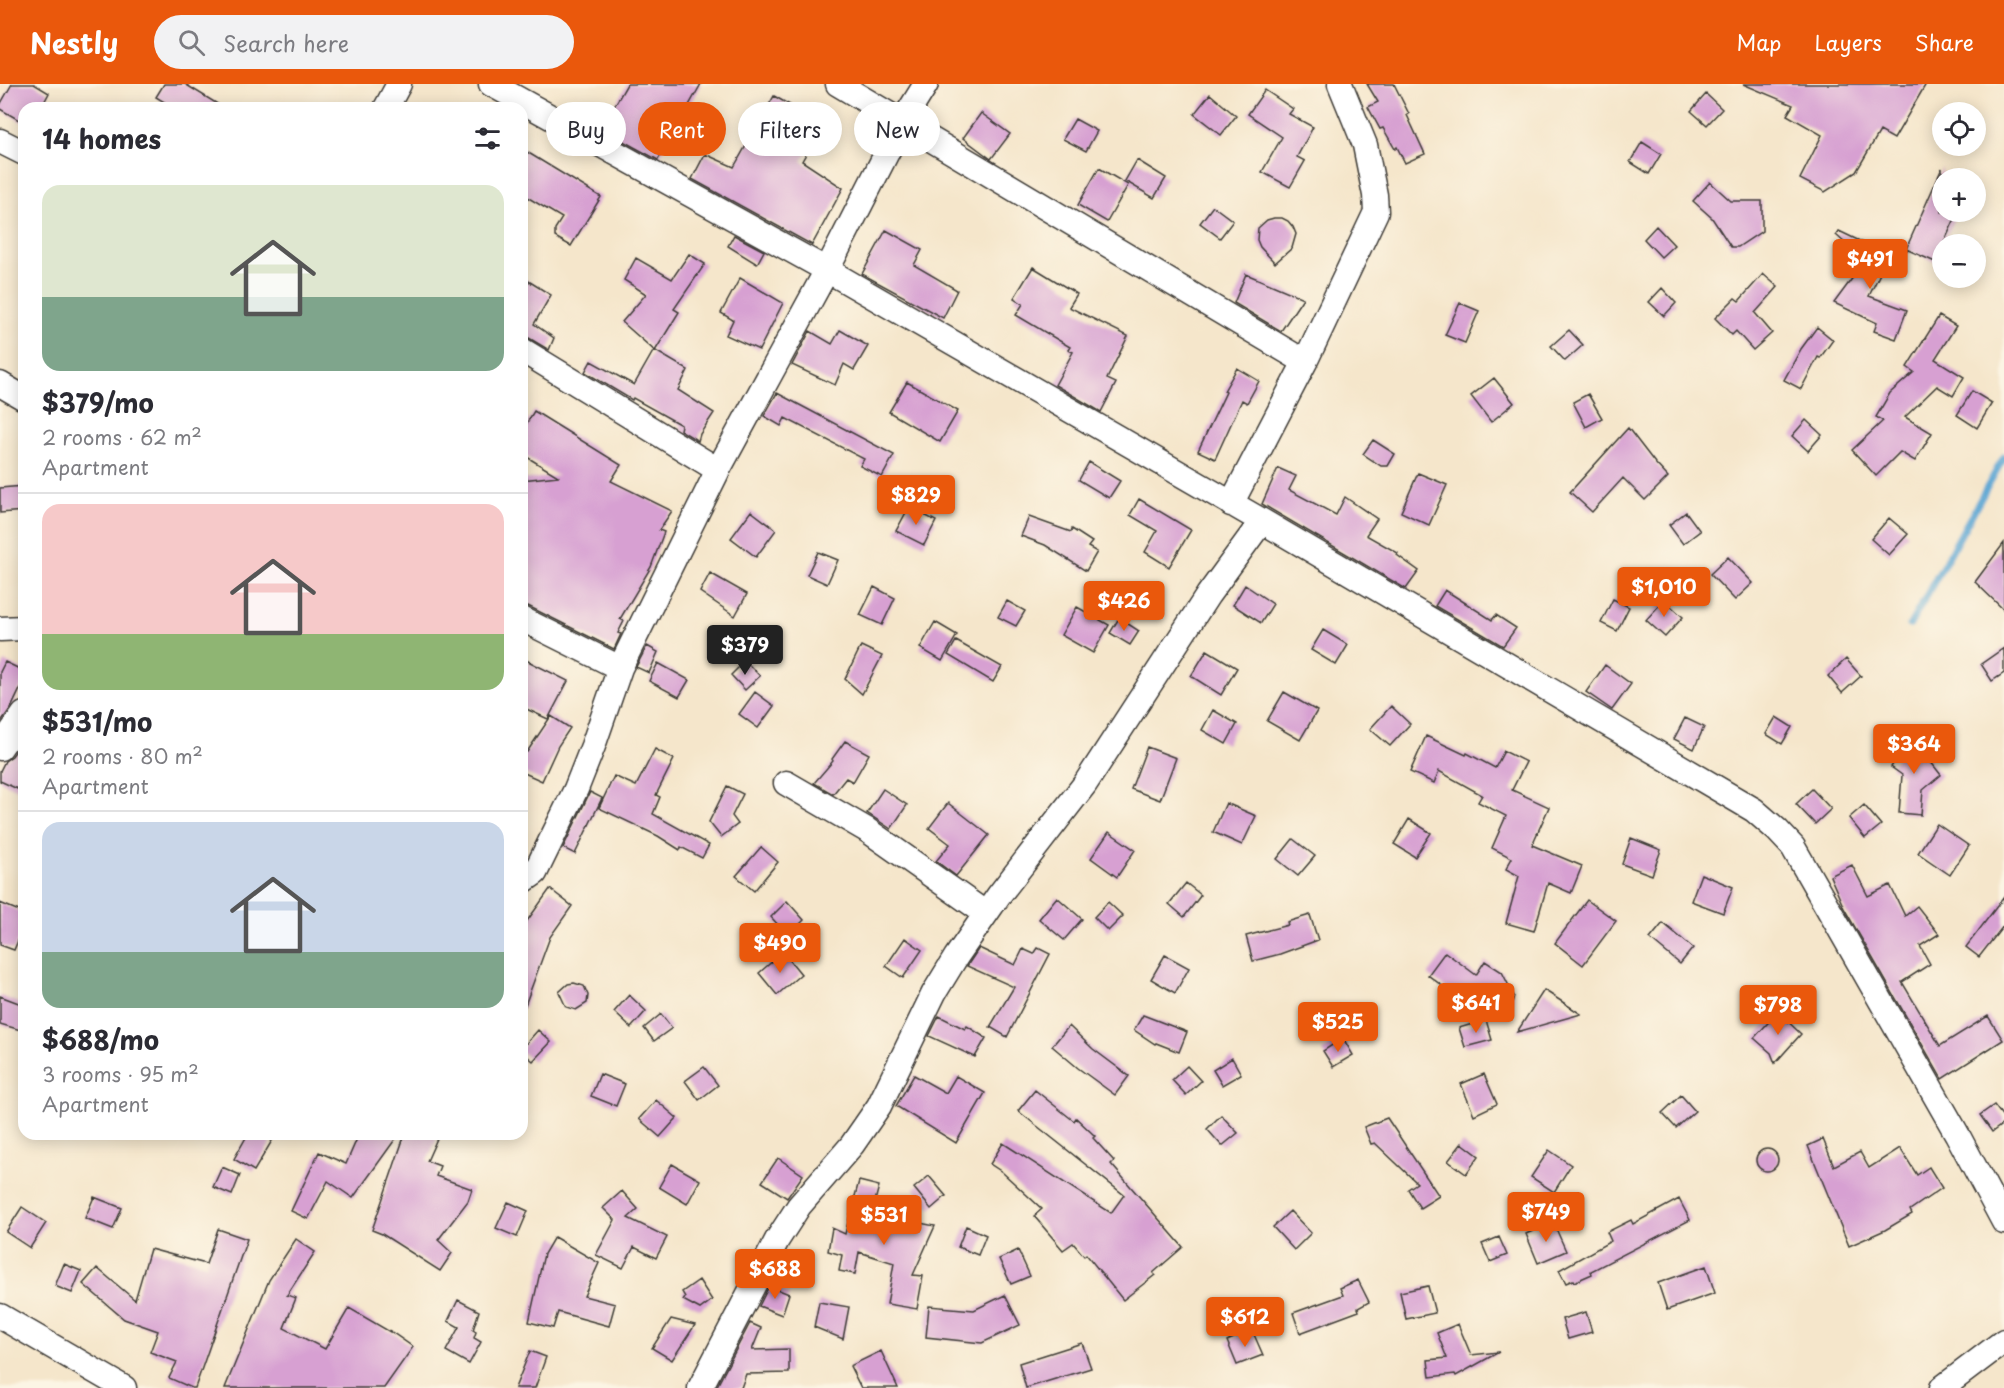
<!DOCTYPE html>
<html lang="en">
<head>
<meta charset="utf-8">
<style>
	body { margin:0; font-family:"Playpen Sans",sans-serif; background:#f2f2f3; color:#2b2b33; height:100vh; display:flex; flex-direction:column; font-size:22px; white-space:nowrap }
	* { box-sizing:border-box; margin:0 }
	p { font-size:20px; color:#7c7c81 }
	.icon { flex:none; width:33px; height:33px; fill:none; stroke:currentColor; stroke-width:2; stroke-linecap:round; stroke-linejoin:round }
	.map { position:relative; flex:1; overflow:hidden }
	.details { position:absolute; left:18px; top:18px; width:510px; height:1038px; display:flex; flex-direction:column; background:#fff; border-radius:18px; box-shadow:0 3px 15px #0003 }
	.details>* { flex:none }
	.top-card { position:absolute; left:546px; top:18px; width:570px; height:54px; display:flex; gap:12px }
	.fabs { position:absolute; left:1932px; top:18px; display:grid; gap:12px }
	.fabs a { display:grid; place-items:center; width:54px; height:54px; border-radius:50%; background:#fff; box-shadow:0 3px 15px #0003; font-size:30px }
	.price { position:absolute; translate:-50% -51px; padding:0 14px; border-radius:6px; background:#ea580c; color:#fff; font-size:20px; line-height:39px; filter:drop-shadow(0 2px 3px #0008) }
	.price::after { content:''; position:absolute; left:50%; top:36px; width:18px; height:14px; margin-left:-9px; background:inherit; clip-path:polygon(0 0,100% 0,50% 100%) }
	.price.on { background:#222; color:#fff }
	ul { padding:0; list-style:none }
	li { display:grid; align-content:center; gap:12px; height:318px; padding:0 24px }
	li+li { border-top:2px solid #e1e1e2 }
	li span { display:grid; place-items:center; height:186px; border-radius:18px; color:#555 }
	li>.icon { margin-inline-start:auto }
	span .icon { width:108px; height:108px; fill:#fffc; stroke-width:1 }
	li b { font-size:26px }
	h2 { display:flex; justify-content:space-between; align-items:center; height:72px; padding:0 24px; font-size:26px }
	.pill { padding:0 21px; border-radius:27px; background:#fff; box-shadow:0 3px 15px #0003; font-size:21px; line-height:54px }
	.pill.on { background:#ea580c; color:#fff }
	header { display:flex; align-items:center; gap:36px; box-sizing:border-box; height:84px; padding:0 30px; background:#ea580c; color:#fff }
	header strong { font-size:28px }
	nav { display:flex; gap:33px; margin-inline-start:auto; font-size:21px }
	.search { width:420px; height:54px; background:#f2f2f3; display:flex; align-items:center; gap:15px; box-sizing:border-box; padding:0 21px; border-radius:33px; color:#7c7c81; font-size:22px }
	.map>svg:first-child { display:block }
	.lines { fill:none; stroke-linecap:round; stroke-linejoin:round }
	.stream { stroke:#5ba6d3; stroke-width:7 }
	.building { fill:#d7a0d2 }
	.minor-casing { stroke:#3d3a36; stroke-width:27 }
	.minor { stroke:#fff; stroke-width:24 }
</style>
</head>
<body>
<header>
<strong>Nestly</strong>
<div class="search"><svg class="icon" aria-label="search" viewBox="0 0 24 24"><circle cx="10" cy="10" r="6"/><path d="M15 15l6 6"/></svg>Search here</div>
<nav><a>Map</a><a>Layers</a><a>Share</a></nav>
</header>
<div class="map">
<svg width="2004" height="1304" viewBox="0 0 2004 1304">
	<rect width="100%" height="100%" fill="#fcf5e5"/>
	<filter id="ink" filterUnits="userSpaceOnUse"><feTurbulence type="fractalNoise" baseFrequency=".0167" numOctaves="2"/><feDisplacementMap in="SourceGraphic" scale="12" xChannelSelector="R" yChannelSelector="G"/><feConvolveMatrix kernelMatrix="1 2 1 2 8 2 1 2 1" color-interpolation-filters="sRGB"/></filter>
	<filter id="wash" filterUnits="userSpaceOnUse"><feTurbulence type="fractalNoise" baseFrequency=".008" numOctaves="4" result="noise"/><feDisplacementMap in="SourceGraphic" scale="24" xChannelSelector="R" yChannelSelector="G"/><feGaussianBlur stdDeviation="1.35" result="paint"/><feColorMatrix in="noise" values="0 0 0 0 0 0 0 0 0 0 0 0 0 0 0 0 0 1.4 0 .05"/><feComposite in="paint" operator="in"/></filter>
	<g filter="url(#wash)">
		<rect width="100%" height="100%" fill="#f5e6cb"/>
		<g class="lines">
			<path class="stream" d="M1910 541 2004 373"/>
		</g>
		<g id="blocks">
			<path class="building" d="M12 0H34L49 9 41 24H24V39L0 25V21Z
				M164 0H185L224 24H174L156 13Z
				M627 0H701L658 76 601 45Z
				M1367 0H1394L1409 30 1407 31 1425 70 1405 79 1397 63 1395 65 1383 44 1380 45 1368 23 1378 18Z
				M1743 0H1926L1894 55 1880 47 1856 88 1825 108 1800 95 1822 51 1787 31 1793 21Z
				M1265 6 1293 25 1289 30 1313 43 1297 73 1305 77 1290 103 1262 88 1282 53 1248 30Z
				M1210 10 1236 32 1221 51 1194 30Z
				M1706 10 1722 25 1707 41 1691 27Z
				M774 12 823 40 802 77 843 104 812 161 692 95 705 70 734 83Z
				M981 29 1010 50 991 75 963 54Z
				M1075 35 1097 47 1086 67 1063 55Z
				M1642 58 1661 70 1649 90 1630 78Z
				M522 65 601 113 571 162 555 153V145L562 134 522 110Z
				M1137 76 1166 94 1154 114 1125 97Z
				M1099 84 1128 101 1107 138 1078 121Z
				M1942 84V128H1958L1935 178 1906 165Z
				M1710 98 1731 117H1762V147L1738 163H1731L1712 134 1693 117Z
				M1213 122 1233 137 1220 154 1200 139Z
				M1274 134H1282L1288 137 1293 143 1296 150 1292 164 1275 179 1260 163 1257 156 1258 144 1267 136Z
				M1656 142 1674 161 1661 173 1644 155Z
				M886 146 922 166 914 181 957 206 943 234 862 190Z
				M1839 147 1889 171 1869 212 1907 226 1896 255 1874 247 1877 239 1834 219 1865 177 1836 151Z
				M734 151 764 167 757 180 728 162Z
				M689 170 705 180 674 225 679 228 655 267 622 238 646 210 624 196 636 174 672 195Z
				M1033 183 1077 210 1069 223 1128 252 1107 295 1116 299 1101 328 1055 301 1073 268 1068 266 1070 263 1016 231 1023 220 1014 214Z
				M1246 190 1303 214 1281 247 1234 219Z
				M1763 190 1778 203 1755 229 1772 249 1753 266 1736 247 1732 251 1715 234 1735 214 1739 217Z
				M522 193 551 211 534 240 554 254 549 266 529 254 522 252Z
				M740 194 783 219 759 266 726 251 733 236 721 229Z
				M1662 204 1676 219 1664 232 1649 218Z
				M1460 219 1479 227 1465 259 1445 251Z
				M1939 232 1956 242 1935 275 1964 293 1953 312 1937 302 1905 333 1932 349 1915 377 1900 368 1876 392 1852 366 1883 337 1876 333 1890 309 1914 288 1907 283Z
				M1817 243 1833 256 1820 274 1818 273 1801 305 1784 296 1801 265Z
				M840 246 868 262 854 286 844 280 835 301 792 281 810 247 832 260Z
				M1569 246 1583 261 1565 277 1551 262Z
				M654 266 688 286 678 306 714 329 700 350 698 357 680 346 681 341 633 314 632 316 585 288 591 277 634 301Z
				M1237 284 1259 297 1247 319 1242 316 1215 375 1198 367 1226 308 1224 307Z
				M1494 294 1514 319 1491 338 1471 312Z
				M907 298 958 327 940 358 889 328Z
				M1972 307 1992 319 1977 344 1957 331Z
				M777 309 894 371 882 393 860 382 864 375 785 334 781 342 764 332Z
				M1588 310 1602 334 1586 343 1573 318Z
				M534 327 621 381 611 397 672 427 659 446 664 448 651 483 620 535 624 537 618 549 621 550 614 565 528 522 522 521V396L558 392 522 370V347Z
				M1806 336 1822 351 1808 367 1792 352Z
				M1628 344 1655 379 1668 393 1645 416 1623 394 1592 428 1570 408Z
				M1373 356 1395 370 1388 382H1381L1363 370Z
				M1089 378 1120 397 1109 414 1079 396Z
				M1278 384 1296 392 1289 406 1336 431 1345 413 1377 435 1366 451 1398 469 1397 471 1419 487 1406 505 1262 420Z
				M1418 389 1447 401 1429 441 1401 428Z
				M24 402V427L0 429V404Z
				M1139 415 1191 446 1169 483 1145 468 1157 447 1130 431Z
				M909 423 936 437 924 461 896 447Z
				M751 427 776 446 756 473 731 454Z
				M1686 428 1700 447 1683 460 1669 441Z
				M1029 433 1071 448 1072 445 1092 458 1088 463 1097 468 1086 487 1045 461 1021 452Z
				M1889 434 1908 450 1889 471 1871 455Z
				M2004 459V526L1975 498Z
				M818 468 838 476 827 500 807 491Z
				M1728 473 1753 499 1735 516 1710 490Z
				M710 489 747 510 735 532 700 508Z
				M1245 501 1273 520 1261 539 1233 521Z
				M874 503 895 514 882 541 860 531Z
				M1445 506 1492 536 1496 531 1516 544 1503 562 1435 522Z
				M1613 515 1629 523 1617 547 1601 539Z
				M1664 516 1683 533 1665 553 1646 536Z
				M1007 517 1025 527 1016 542 998 533Z
				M1077 523 1109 541 1093 569 1061 551Z
				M1119 534 1139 547 1130 561 1110 549Z
				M935 538 957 551 942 577 920 564Z
				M1323 546 1348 561 1336 581 1311 566Z
				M956 557 1002 583 993 598 948 571Z
				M647 562 658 568 649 589 636 583Z
				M861 562 882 572 862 610 845 595Z
				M2004 564V589L1992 597 1981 580Z
				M1207 566 1237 584 1221 611 1191 592Z
				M522 574 568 597 548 635 522 623Z
				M1846 575 1861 592 1842 609 1828 592Z
				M745 577 760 592 745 606 731 591Z
				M5 578 24 587V597L11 624 0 639V588Z
				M658 579 689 596 679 613 649 597Z
				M1605 581 1631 600 1612 626 1586 608Z
				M755 608 774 622 758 644 739 630Z
				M1284 608 1317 627 1300 656 1267 637Z
				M1391 622 1410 640 1390 662 1370 645Z
				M1213 626 1237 640 1226 660 1202 646Z
				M551 632 570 644 558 662 542 697 522 688V666L527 668Z
				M1776 633 1792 643 1782 660 1766 650Z
				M1685 634 1704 643 1694 665 1674 655Z
				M1913 650 1928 660 1923 668 1941 691 1923 706 1921 731 1899 729 1902 691 1891 683Z
				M1426 652 1466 671 1467 669 1495 684 1504 667 1526 678 1512 706 1549 723 1532 761 1582 782 1571 809 1548 799 1534 847 1506 839 1519 792 1506 785 1512 774 1492 764 1506 732 1478 718 1482 711 1439 687 1434 699 1410 688Z
				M24 655V708L0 697V687L5 677 12 672Z
				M845 657 869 670 853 698 846 694 833 710 814 699 833 677 832 675Z
				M1147 663 1176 674 1160 716 1131 705Z
				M655 665 674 675 656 711 660 713 653 730 709 761 702 774 681 763 680 766 658 752 599 724 614 692 636 702Z
				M727 702 743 710 732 732 738 740 721 753 709 738Z
				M883 705 907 721 891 745 867 729Z
				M1812 705 1831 725 1815 740 1796 720Z
				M590 708 602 714 575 770 563 764Z
				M948 719 989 751 956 792 936 777 950 760 929 744Z
				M1226 719 1256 732 1242 761 1213 748Z
				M1864 721 1881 741 1865 754 1849 734Z
				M1409 735 1431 749 1415 773 1394 760Z
				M1937 740 1969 762 1950 791 1918 769Z
				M1109 748 1135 766 1117 793 1091 774Z
				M1631 754 1661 766 1652 791 1622 780Z
				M1293 755 1315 772 1298 792 1277 775Z
				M761 763 778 778 754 807 736 792Z
				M1852 781 1868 812 1890 801 1905 832 1917 822 1939 850 1920 862 1930 880 1902 898 1940 962 1988 932 2003 956 1942 995 1844 824 1830 792Z
				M1701 790 1733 803 1723 829 1691 817Z
				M1186 799 1201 811 1184 833 1169 820Z
				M550 805 572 822 550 853 524 924H522V844Z
				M1057 813 1082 835 1064 856 1039 835Z
				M2004 813V841L1979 873 1966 863Z
				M1587 816 1616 837 1583 881 1555 859Z
				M787 817 804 836 788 852 771 833Z
				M1108 818 1123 832 1108 847 1094 833Z
				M0 819 24 829V842L14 866 0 861Z
				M1310 831 1318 856 1280 870 1253 877 1246 852 1288 841 1287 838Z
				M1663 839 1693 864 1680 880 1650 855Z
				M905 854 922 866 903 894 886 882Z
				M979 864 1015 881 1023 865 1034 870 1038 864 1050 870 1007 953 990 943 1014 903 967 882Z
				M783 868 801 890 777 911 759 889Z
				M1445 868 1476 891 1485 877 1502 888 1514 912 1508 934 1481 916 1486 935 1428 891Z
				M1165 871 1189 884 1175 909 1151 895Z
				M574 899 584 902 588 911 587 919 576 926 566 923 559 908 568 900Z
				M1544 906 1581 930 1517 948Z
				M629 911 646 927 631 944 614 928Z
				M0 912 24 921V947L0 940Z
				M1778 928 1801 950 1775 979 1771 969 1754 954Z
				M661 930 672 944 654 957 644 944Z
				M1143 931 1187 948 1179 968 1156 959 1155 960 1134 946Z
				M939 932 965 945 967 942 986 954 975 973 929 952Z
				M1486 936 1492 956 1465 963 1459 944Z
				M1069 942 1093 965 1129 992 1115 1011 1078 984 1052 962Z
				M538 946 551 958 533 977 522 968V964Z
				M1343 954 1353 971 1333 983 1323 967Z
				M1232 974 1241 990 1222 1001 1213 986Z
				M1187 982 1201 997 1186 1011 1172 996Z
				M704 983 718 1001 699 1016 685 997Z
				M600 990 625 1000 616 1022 591 1012Z
				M1484 990 1497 1020 1474 1031 1461 1000Z
				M914 991 946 1009 956 992 985 1009 956 1059 896 1022Z
				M1035 1006 1074 1037 1076 1034 1095 1052 1093 1054 1114 1077 1111 1080 1183 1163 1153 1189 1155 1191 1123 1216 1086 1170 1084 1172 1073 1159 1063 1166 1034 1132 1042 1125 1002 1088 990 1080 1003 1059 1111 1129 1124 1111 1018 1027Z
				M1681 1011 1695 1027 1676 1044 1662 1029Z
				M656 1016 677 1034 660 1053 639 1035Z
				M1994 1021 2004 1034V1039L1992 1048 1980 1031Z
				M1221 1031 1238 1049 1222 1062 1207 1045Z
				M1387 1034 1439 1112 1420 1124 1408 1105 1417 1099 1375 1059 1371 1060 1364 1043Z
				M248 1050H276L254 1087 234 1075Z
				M359 1050H399L353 1114 328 1097 308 1135 291 1127 319 1068 346 1080Z
				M405 1050H439L427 1077 440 1082 436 1092 472 1105 468 1117 438 1156 452 1169 440 1187 382 1150 372 1146Z
				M1823 1055 1834 1082 1860 1068 1869 1084 1900 1064 1917 1091 1929 1083 1942 1104 1910 1126 1912 1130 1885 1146 1849 1162 1808 1062Z
				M1462 1059 1479 1072 1466 1090 1448 1077Z
				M1756 1076a11 11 0 1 1 22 0a11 11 0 1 1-22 0Z
				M1549 1066 1571 1081 1554 1108 1531 1093Z
				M778 1074 803 1091 787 1114 762 1098Z
				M672 1080 700 1096 687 1120 659 1103Z
				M222 1083 240 1091 232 1111 213 1103Z
				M929 1092 946 1112 931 1125 914 1104Z
				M859 1097 879 1102 869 1140 881 1131 935 1142 913 1191 923 1192 917 1225 887 1220 894 1179 859 1168 855 1190 839 1187 842 1171 828 1167 832 1144 845 1150Z
				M622 1107 638 1125 628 1134 667 1153 656 1174 634 1163 623 1184 596 1171 615 1136 603 1124Z
				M94 1113 122 1124 113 1145 85 1134Z
				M1679 1115 1690 1136 1591 1187 1592 1190 1574 1198 1573 1196 1566 1199 1559 1186 1611 1157 1607 1148 1631 1136 1633 1140Z
				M508 1118 528 1127 517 1153 496 1144Z
				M22 1123 46 1139 30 1164 6 1148Z
				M1290 1127 1311 1149 1294 1166 1273 1143Z
				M1553 1138 1566 1167 1538 1179 1526 1150Z
				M966 1142 986 1151 978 1171 958 1163Z
				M218 1145 247 1155 195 1304H192L169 1294 177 1278 150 1268 158 1247 124 1235 83 1200 97 1184 135 1216 150 1165 206 1180Z
				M554 1153 599 1179 584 1212 615 1220 609 1242 558 1228 553 1244 529 1238 544 1170Z
				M1499 1153 1507 1171 1490 1178 1482 1160Z
				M296 1155 315 1168 287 1211 296 1214 284 1244 325 1265 349 1224 390 1248V1247L413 1263 384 1304H225L269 1196Z
				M1018 1166 1030 1192 1011 1200 999 1175Z
				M64 1180 81 1187 72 1209 55 1202Z
				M1706 1182 1715 1209 1667 1226 1658 1199Z
				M699 1196 712 1216 700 1225 683 1216 685 1213 682 1208Z
				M1358 1196 1369 1218 1358 1224 1359 1227 1300 1249 1293 1229 1343 1211 1340 1204Z
				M769 1202 789 1210 782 1231 759 1222Z
				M1428 1202 1435 1229 1406 1235 1400 1208Z
				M1005 1211 1020 1241 982 1259 926 1253 929 1222 974 1226Z
				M458 1216 479 1227 473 1246 476 1248 474 1254 481 1258 469 1280 446 1267 459 1243 448 1237Z
				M819 1218 849 1223 843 1255 814 1243Z
				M1586 1228 1592 1248 1568 1255 1562 1235Z
				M671 1235 695 1241 672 1276 652 1264Z
				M750 1239 761 1244 752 1266 789 1265V1289L746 1290 741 1304H716Z
				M1458 1240 1471 1271 1499 1268 1456 1292 1455 1290 1430 1293 1428 1276 1447 1274 1437 1249Z
				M1252 1246 1263 1271 1237 1281 1227 1257Z
				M1082 1259 1091 1284 1026 1304 1019 1279Z
				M530 1267 546 1273 535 1304H515Z
				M881 1267 898 1304H861L850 1282Z"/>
		</g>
	</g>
	<g filter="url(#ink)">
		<use href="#blocks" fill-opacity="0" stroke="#3d3a36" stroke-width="1.5"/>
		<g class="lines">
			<g class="minor-casing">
				<path id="minor" d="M491 0 827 186 1262 437 1754 726 1777 746 1793 763 1957 1050 2004 1138
					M838 0 1305 278 1231 420
					M386 24 399 0
					M0 57 24 69
					M522 266 718 386
					M1305 278 1376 128 1375 111 1365 61 1340 0
					M0 300 24 314
					M522 535 620 584
					M0 545 24 544
					M0 664 24 630
					M786 699 867 746 985 829
					M522 798 535 789 576 705 593 662 620 584 718 386 827 186 903 37 926 0
					M0 1232 124 1304
					M700 1304 777 1156 799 1122 852 1061 879 1022 934 909 956 873 999 811 1085 700 1208 511 1262 437
					M1942 1304 2004 1257"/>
			</g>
			<use href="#minor" class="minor"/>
		</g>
	</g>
</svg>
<div class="fabs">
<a><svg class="icon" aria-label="locate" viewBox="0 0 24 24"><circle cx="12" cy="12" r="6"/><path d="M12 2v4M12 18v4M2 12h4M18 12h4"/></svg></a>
<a>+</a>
<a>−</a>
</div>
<b class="price" style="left:1870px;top:206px">$491</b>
<b class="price" style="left:916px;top:442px">$829</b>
<b class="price" style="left:1664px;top:534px">$1,010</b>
<b class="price" style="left:1124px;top:548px">$426</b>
<b class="price on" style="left:745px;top:592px">$379</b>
<b class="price" style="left:1914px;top:691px">$364</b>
<b class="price" style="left:780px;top:890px">$490</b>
<b class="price" style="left:1476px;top:950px">$641</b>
<b class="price" style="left:1778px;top:952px">$798</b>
<b class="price" style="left:1338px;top:969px">$525</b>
<b class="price" style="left:1546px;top:1159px">$749</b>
<b class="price" style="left:884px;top:1162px">$531</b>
<b class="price" style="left:775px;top:1216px">$688</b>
<b class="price" style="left:1245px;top:1264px">$612</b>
<div class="top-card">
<a class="pill">Buy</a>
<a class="pill on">Rent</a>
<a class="pill">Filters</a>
<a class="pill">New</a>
</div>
<section class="details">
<h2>14 homes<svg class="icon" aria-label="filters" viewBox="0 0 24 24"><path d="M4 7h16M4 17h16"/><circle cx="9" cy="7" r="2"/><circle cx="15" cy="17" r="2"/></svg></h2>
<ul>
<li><span style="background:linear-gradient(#dfe7d0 60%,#7fa58c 0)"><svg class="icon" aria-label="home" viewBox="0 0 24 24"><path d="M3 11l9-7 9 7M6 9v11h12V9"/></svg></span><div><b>$379/mo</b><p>2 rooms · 62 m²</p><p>Apartment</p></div></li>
<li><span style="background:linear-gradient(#f6c9c9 70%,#8fb573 0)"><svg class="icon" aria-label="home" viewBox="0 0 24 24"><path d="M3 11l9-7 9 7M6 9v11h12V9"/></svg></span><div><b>$531/mo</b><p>2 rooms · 80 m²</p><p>Apartment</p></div></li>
<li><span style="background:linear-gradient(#c9d6e8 70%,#7fa58c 0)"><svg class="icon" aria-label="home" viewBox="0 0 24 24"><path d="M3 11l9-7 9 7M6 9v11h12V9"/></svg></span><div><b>$688/mo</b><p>3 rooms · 95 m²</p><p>Apartment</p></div></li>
</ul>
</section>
</div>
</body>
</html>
